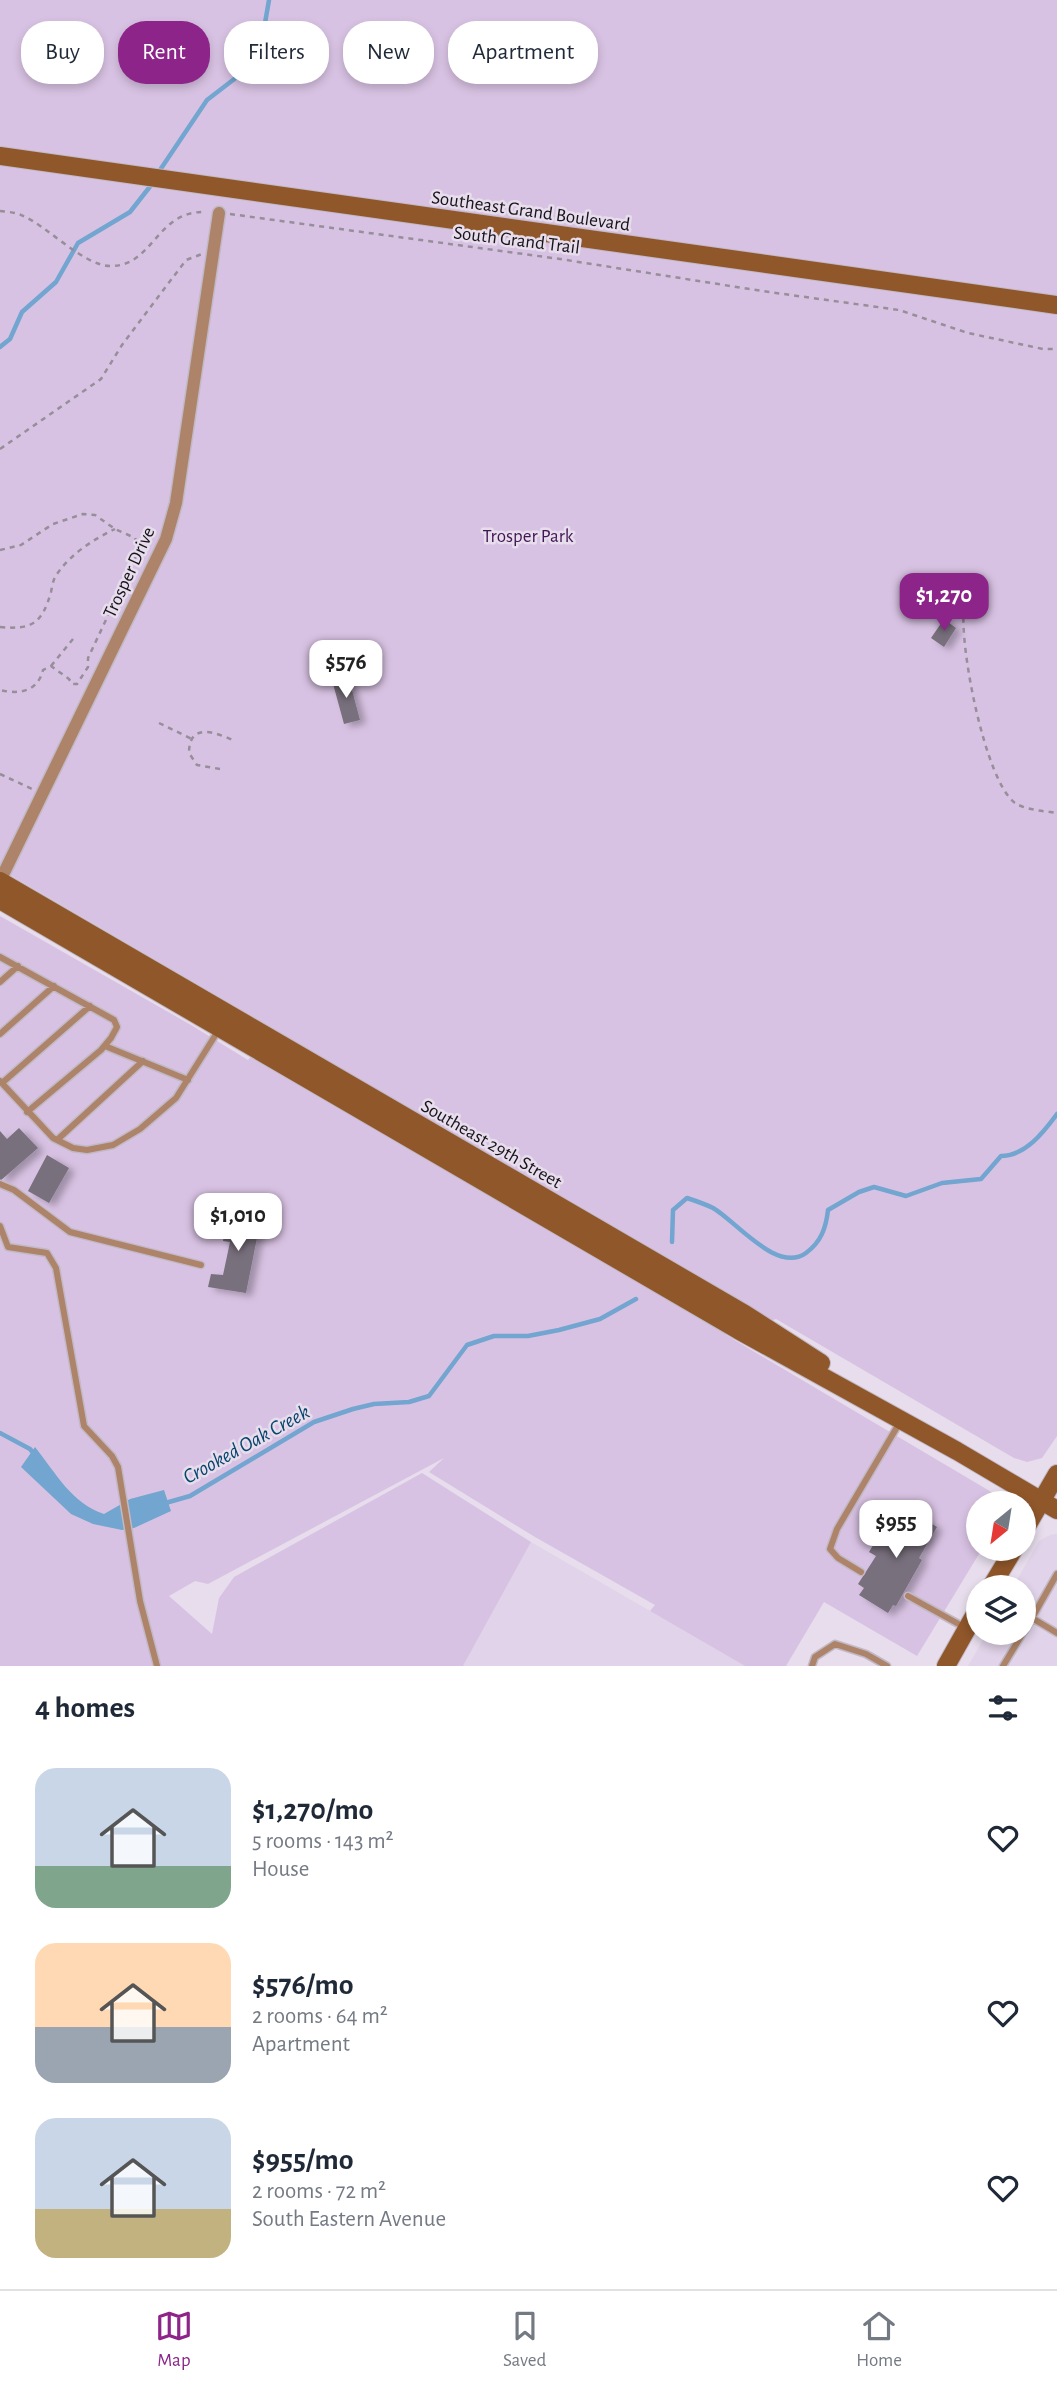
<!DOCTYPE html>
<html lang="en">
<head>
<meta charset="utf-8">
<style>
	body { margin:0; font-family:"Alegreya Sans",sans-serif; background:#f2f2f3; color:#1f2937; height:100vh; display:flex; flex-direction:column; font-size:26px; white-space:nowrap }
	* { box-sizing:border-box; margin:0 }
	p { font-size:23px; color:#747a83 }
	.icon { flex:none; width:38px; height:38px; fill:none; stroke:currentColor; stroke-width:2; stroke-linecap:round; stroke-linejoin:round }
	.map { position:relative; height:1666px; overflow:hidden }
	.details { display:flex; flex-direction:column; background:#fff; flex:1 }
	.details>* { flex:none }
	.banner { position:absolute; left:21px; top:21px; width:700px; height:63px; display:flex; gap:14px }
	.needle { width:46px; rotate:210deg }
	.tools { position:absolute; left:966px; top:1491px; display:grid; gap:14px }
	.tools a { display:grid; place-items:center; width:70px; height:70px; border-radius:50%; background:#fff; box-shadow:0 4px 10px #0003; font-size:35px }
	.price { position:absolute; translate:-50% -60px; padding:0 16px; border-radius:14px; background:#fff; color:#222; font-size:23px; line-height:46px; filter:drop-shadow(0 2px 4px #0008) }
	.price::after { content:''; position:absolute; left:50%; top:42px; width:21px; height:16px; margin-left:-10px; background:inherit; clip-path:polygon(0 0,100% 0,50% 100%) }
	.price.active { background:#8c248a; color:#fff }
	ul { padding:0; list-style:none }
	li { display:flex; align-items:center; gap:21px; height:175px; padding:0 35px }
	li span { display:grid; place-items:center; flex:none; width:196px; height:140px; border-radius:21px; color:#555 }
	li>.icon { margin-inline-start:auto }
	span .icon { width:84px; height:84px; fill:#fffc; stroke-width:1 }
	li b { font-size:30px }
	h2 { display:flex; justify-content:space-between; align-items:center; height:84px; padding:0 35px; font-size:30px }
	.tag { padding:0 24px; border-radius:28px; background:#fff; box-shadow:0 4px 10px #0003; font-size:24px; line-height:63px }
	.tag.active { background:#8c248a; color:#fff }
	.menu { display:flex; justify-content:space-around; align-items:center; height:98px; border-top:2px solid #e0e1e3; background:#fff; font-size:19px; color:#747a83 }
	.menu a { display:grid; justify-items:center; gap:4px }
	.menu .active { color:#8c248a }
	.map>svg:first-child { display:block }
	.built { fill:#e1d3e9 }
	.green { fill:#d8c2e3 }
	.water { fill:#72a5cf }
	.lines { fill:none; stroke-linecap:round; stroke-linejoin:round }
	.stream { stroke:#72a5cf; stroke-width:4.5 }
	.building { fill:#79707d; filter:url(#shadow) }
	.lane-casing { stroke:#c2b9c6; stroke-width:9 }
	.street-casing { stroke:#c2b9c6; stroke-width:15 }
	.secondary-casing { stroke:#c2b9c6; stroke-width:20 }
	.path { stroke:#968e99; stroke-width:2.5; stroke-dasharray:5 5; stroke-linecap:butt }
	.lane { stroke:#ad8469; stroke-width:6 }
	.street { stroke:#ad8469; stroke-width:12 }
	.secondary { stroke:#90572a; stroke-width:18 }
	.labels { text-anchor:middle; stroke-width:5; stroke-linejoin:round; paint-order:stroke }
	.street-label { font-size:19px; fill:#171419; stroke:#e7ddec }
	.park-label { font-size:19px; fill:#421654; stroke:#e7ddec }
	.water-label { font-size:21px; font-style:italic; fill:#06456d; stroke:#e7ddec }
</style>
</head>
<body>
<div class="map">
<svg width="1057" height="1666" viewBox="0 0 1057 1666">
	<defs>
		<filter id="shadow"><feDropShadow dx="6" dy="3.5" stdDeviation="3.5" flood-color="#0004"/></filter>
	</defs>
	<rect width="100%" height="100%" fill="#e7ddec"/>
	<path class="built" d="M1057 1534V1666H968L987 1633H1024V1587H1013L1039 1541 1050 1535Z
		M531 1542 745 1666H463Z"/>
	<path class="green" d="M0 0H1057V1436L1042 1458 1027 1462 1014 1458 776 1319 726 1335 988 1490 1005 1502 978 1503V1549H982L917 1656 824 1602 786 1666H745L650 1611 655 1605 535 1537 429 1472 444 1458 208 1584 195 1581 169 1596 212 1634 219 1598 234 1577 422 1473 531 1542 463 1666H0V916L191 1025 248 1060 274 1029 0 869Z"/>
	<path class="water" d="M35 1447C56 1473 71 1503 104 1514L130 1499 164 1490 171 1511 134 1528 122 1530 93 1524 71 1514 21 1467Z"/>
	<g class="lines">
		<path class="stream" d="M158 173 207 100 246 70 254 60 261 46 269 0
			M0 347 10 339 22 312 56 282 78 243 130 212 152 184
			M672 1242 673 1210 687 1198C696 1201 705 1204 713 1208 736 1221 777 1274 806 1253 821 1242 826 1228 828 1210L859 1192 874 1187 906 1196 942 1183 981 1179 1001 1156C1025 1156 1043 1133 1057 1114
			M0 1433 30 1449 34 1454
			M162 1504 190 1496 314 1422 353 1409 374 1404 409 1402 429 1396 467 1345 494 1336H528L559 1330 600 1319 636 1299"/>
	</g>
	<path class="building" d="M944 619 956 628 944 647 931 638Z
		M348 675 360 720 344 724 332 680Z
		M19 1128 38 1148 0 1181V1131L7 1139Z
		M47 1155 69 1168 49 1203 28 1191Z
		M228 1213 261 1218 246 1293 208 1287 211 1274 223 1275 230 1242 223 1241Z
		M904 1507 937 1527 919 1558 922 1560 896 1606 893 1605 888 1613 859 1595 864 1588 858 1584 876 1556 869 1552 878 1537 884 1540Z"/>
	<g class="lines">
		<g class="lane-casing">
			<path id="lane" d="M0 957 114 1020 117 1027 111 1038 101 1050 27 1112
				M0 982 18 966
				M0 1034 54 986
				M105 1046 188 1080
				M0 1081 53 1138 73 1148 87 1150 113 1145 140 1129 176 1098 218 1031
				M2 1083 90 1006
				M57 1140 143 1061
				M0 1184 14 1190 70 1232 201 1265
				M0 1226 8 1247 47 1253 56 1268 84 1426 112 1456 118 1467 140 1601 157 1666
				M861 1572 838 1558 830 1549 837 1529 900 1422
				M908 1596 964 1627
				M1032 1618 1057 1633
				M1024 1632 1057 1574
				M812 1666 815 1657 835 1644 866 1654 887 1666
				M1003 1666 1023 1633"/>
		</g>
		<g class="street-casing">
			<path id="street" d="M0 881 166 539 176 503 219 213"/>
		</g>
		<g class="secondary-casing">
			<path id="secondary" d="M0 156 1057 305
				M0 881 745 1314 821 1363
				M0 900 738 1330 957 1451 1057 1510
				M1024 1531 1057 1474
				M991 1587 1014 1549
				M946 1666 978 1609"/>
		</g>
		<path class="path" d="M0 211C7 212 15 212 21 215 47 225 83 266 111 266 154 266 156 210 206 212
			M230 214 560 259 762 291 899 310 968 333 1043 349H1057
			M0 449 101 379 122 345 186 260 202 254
			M0 550 21 545 53 524 83 514 95 515 115 529 135 538 139 550 88 658V667L77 684H72L69 679 51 666 43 670C38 691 20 695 0 690
			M964 608C959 645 985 781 1015 803 1026 810 1044 811 1057 813
			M0 627C33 630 42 623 51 592 52 587 53 581 55 577 69 555 92 540 115 529
			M51 666 73 639
			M159 723 192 739
			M220 769 197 765 189 753C189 721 217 733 235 741
			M0 774 32 789"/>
		<use href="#lane" class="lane"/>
		<use href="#street" class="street"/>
		<use href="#secondary" class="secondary"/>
	</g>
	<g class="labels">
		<g class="street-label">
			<text transform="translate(531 210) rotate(8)" y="7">Southeast Grand Boulevard</text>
			<text transform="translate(517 239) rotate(7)" y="7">South Grand Trail</text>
			<text transform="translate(128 572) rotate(-65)" y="7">Trosper Drive</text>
			<text transform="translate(492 1143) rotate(30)" y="7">Southeast 29th Street</text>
		</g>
		<g class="park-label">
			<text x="528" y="542">Trosper Park</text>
		</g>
		<g class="water-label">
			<text transform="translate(246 1444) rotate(-29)" y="7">Crooked Oak Creek</text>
		</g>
	</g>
</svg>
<div class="tools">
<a><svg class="needle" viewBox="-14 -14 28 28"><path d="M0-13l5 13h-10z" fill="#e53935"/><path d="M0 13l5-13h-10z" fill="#747a83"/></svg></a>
<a><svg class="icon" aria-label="layers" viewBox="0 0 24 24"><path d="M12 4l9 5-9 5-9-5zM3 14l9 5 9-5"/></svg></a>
</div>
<b class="price active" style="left:944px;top:633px">$1,270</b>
<b class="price" style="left:346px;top:700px">$576</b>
<b class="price" style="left:238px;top:1253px">$1,010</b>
<b class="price" style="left:896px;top:1560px">$955</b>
<div class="banner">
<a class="tag">Buy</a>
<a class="tag active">Rent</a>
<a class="tag">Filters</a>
<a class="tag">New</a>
<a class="tag">Apartment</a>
</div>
</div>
<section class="details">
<h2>4 homes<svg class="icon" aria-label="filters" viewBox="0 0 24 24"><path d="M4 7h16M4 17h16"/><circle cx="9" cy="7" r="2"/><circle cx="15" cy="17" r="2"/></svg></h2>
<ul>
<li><span style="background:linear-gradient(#c9d6e8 70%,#7fa58c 0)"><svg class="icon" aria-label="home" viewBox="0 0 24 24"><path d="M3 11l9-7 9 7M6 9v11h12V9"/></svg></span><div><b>$1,270/mo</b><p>5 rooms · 143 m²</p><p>House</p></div><svg class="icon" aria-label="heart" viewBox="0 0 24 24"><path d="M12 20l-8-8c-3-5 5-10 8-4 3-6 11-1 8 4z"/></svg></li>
<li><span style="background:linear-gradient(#ffd9b3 60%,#9aa5b1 0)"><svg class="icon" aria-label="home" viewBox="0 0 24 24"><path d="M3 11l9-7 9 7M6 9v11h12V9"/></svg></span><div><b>$576/mo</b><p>2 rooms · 64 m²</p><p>Apartment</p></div><svg class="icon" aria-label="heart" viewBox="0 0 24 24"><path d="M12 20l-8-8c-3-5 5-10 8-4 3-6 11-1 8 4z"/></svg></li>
<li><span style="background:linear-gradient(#c9d6e8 65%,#c2b280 0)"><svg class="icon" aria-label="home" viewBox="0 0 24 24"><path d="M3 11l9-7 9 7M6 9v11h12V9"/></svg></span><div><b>$955/mo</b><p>2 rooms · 72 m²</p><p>South Eastern Avenue</p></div><svg class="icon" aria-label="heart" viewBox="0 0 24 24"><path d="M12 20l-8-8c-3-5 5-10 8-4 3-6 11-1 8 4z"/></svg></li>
</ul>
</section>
<nav class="menu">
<a class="active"><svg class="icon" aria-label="map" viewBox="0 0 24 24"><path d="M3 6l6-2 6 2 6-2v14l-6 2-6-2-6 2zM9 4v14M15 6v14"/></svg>Map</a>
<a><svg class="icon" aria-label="saved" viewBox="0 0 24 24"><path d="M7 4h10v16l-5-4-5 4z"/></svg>Saved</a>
<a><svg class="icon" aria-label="home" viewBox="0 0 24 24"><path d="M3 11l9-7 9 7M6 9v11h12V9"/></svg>Home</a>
</nav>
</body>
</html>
